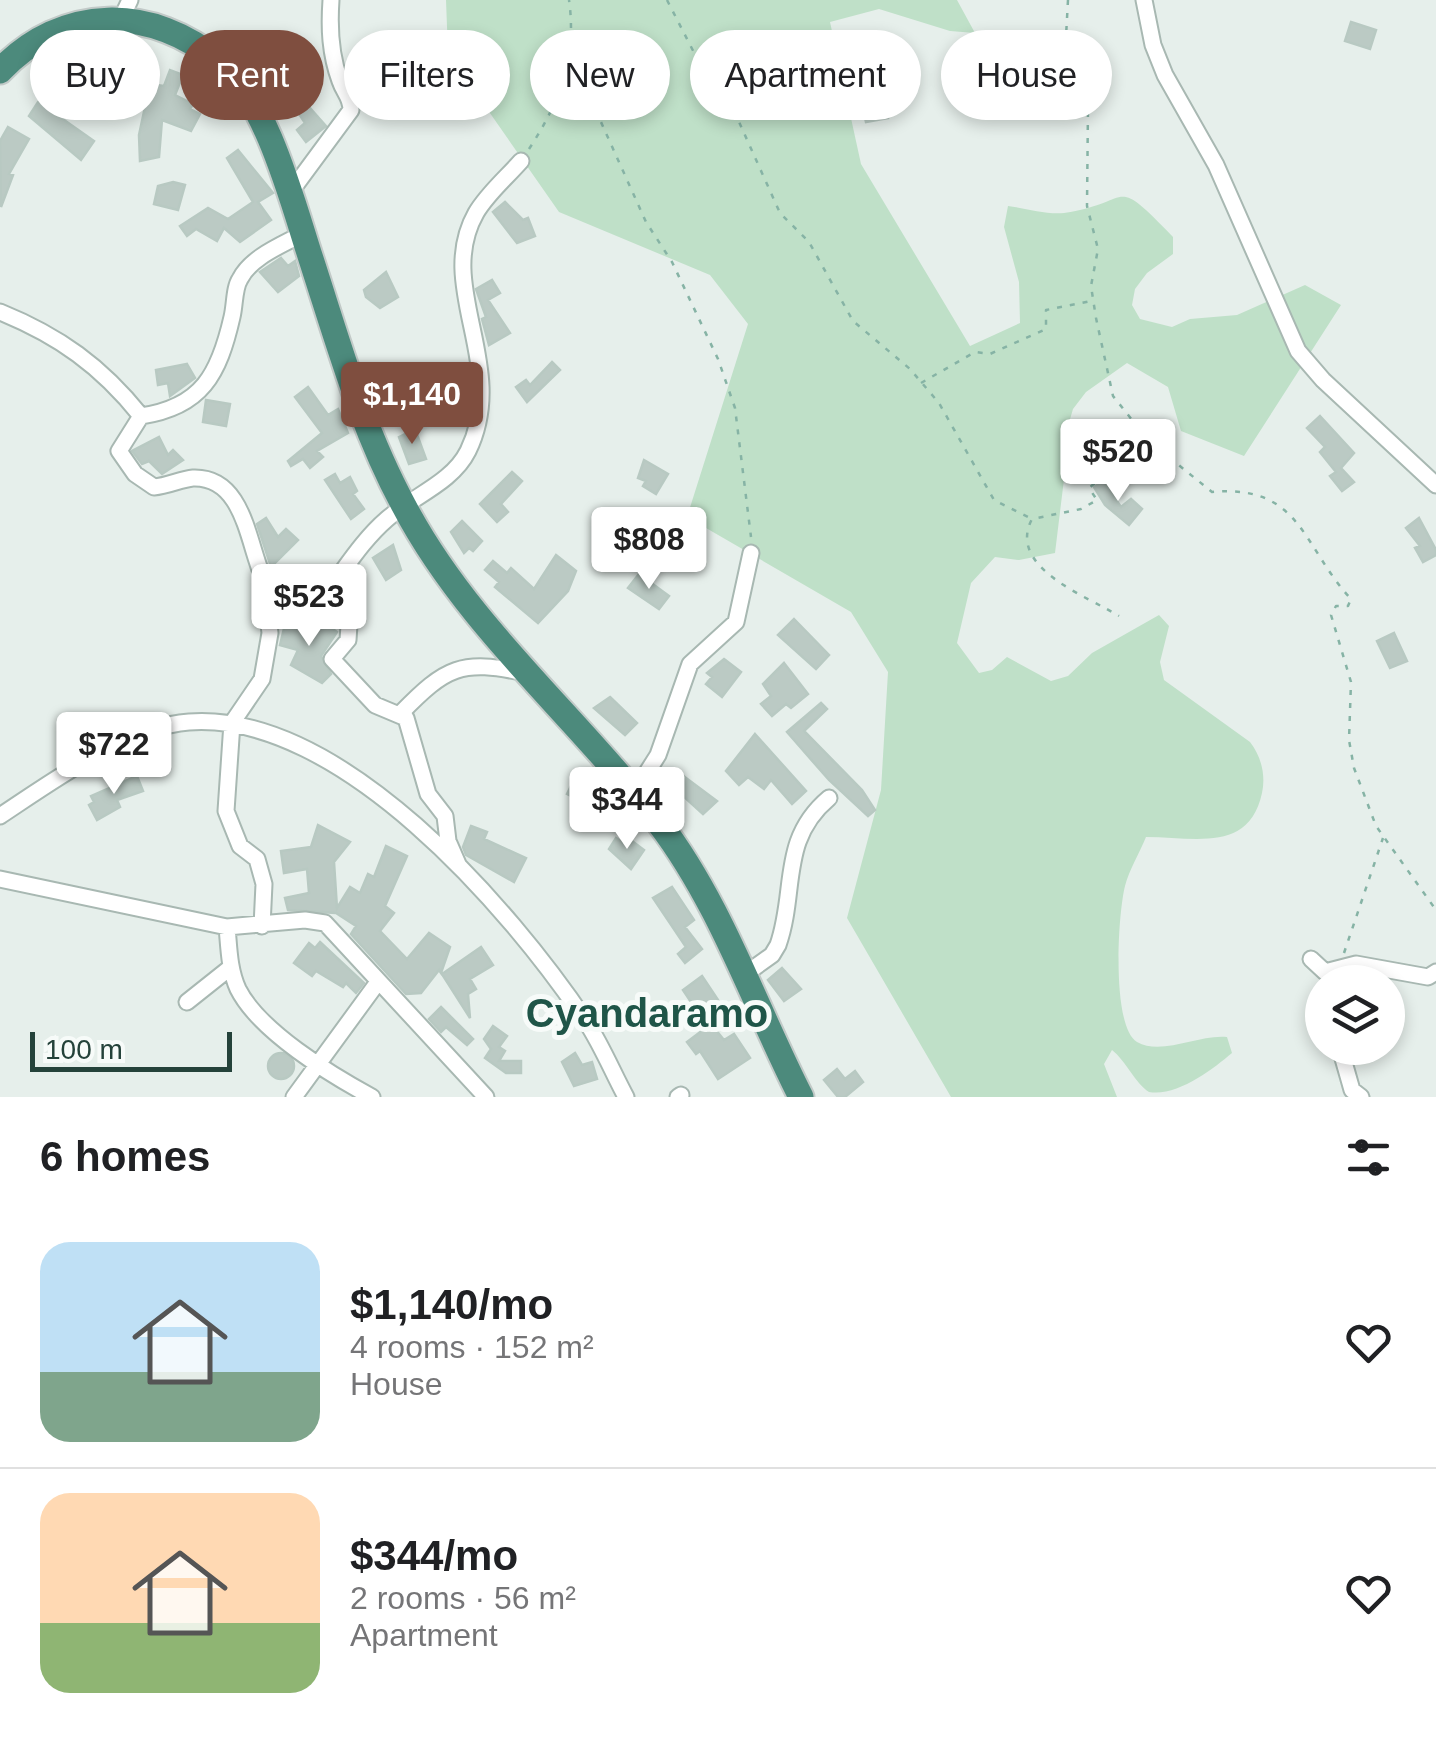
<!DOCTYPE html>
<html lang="en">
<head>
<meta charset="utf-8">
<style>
	body { margin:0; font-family:Arial,sans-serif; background:#f2f2f2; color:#202124; height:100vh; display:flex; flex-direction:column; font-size:38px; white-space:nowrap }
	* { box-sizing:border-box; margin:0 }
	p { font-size:32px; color:#757577 }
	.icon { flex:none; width:55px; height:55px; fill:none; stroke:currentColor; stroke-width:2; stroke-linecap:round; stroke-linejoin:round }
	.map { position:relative; height:1097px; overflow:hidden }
	.side { display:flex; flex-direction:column; background:#fff; flex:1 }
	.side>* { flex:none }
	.hud { position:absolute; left:30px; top:30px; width:1378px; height:90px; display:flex; gap:20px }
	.buttons { position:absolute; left:1305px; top:965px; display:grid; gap:20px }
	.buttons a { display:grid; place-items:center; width:100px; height:100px; border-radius:50%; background:#fff; box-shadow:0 5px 15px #0003; font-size:50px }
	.scale { position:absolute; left:30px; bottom:25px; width:202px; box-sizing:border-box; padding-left:10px; border:5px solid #24423a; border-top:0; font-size:28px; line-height:35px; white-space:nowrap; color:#24423a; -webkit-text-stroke:8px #f7fbf9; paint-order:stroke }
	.price { position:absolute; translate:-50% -85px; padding:0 22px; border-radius:10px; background:#fff; color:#222; font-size:32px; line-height:65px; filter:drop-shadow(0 2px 5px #0008) }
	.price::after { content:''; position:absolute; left:50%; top:60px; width:30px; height:22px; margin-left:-15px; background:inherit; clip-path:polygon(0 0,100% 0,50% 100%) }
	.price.active { background:#7f4e3f; color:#fff }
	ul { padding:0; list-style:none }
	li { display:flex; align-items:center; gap:30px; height:250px; padding:0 40px }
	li+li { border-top:2px solid #e0e0e0 }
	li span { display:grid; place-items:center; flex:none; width:280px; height:200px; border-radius:30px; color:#555 }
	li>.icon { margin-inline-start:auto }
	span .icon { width:120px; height:120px; fill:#fffc; stroke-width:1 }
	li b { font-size:42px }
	h2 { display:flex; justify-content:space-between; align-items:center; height:120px; padding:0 40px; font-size:42px }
	.chip { padding:0 35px; border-radius:45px; background:#fff; box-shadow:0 5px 15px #0003; font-size:35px; line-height:90px }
	.chip.active { background:#7f4e3f; color:#fff }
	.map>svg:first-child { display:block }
	.green { fill:#bfe0c8 }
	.building { fill:#bbcac4; stroke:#b8c9c2; stroke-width:2.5 }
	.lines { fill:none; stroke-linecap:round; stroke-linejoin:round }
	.minor-casing { stroke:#a8b8b2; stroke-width:19 }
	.trunk-casing { stroke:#c2cac8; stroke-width:29 }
	.path { stroke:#86b3a5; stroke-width:2.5; stroke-dasharray:5 8; stroke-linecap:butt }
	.minor { stroke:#fff; stroke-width:15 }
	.trunk { stroke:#4c8a7c; stroke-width:25 }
	.labels { text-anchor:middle; stroke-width:10; stroke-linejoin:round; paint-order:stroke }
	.quarter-label { font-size:40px; font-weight:bold; fill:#1f5548; stroke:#f7fbf9 }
</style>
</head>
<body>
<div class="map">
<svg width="1436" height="1097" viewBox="0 0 1436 1097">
	<rect width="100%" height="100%" fill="#e6efeb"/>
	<path class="green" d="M446 0H957L975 33 950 31 879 9 830 22 861 164 970 346 1020 323 1019 282 1004 227 1008 206C1025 208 1047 215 1064 213 1135 203 1110 172 1173 237V254L1147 273 1135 289 1132 305 1140 319 1172 327 1190 319 1237 315 1305 285 1341 305 1244 456 1181 431 1168 387 1127 363 1086 392 1073 409 1061 450 1065 471 1055 553 1019 560 995 557 971 583 957 643 979 673 992 670 1007 657 1051 681 1068 676 1092 653 1159 615 1169 626 1160 662 1164 680 1250 742C1261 756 1266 775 1262 793 1249 853 1195 837 1146 837 1140 852 1129 870 1125 886 1118 913 1111 1026 1137 1042 1162 1056 1199 1034 1227 1037L1232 1053C1213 1069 1177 1097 1149 1092 1135 1083 1126 1061 1112 1050L1104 1064 1117 1097H951L847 918 881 790 888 672 851 612 687 517 748 324 710 275 559 212 448 53Z"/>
	<path class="building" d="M1351 22 1376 30 1370 49 1345 41Z
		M406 49 420 60 414 68 424 78 413 89 392 68Z
		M92 63 98 78 119 71 121 80 164 86 170 70 183 75 175 95 193 104 190 109 200 114 191 131 162 120 159 157 140 161 139 135 145 107 134 106 137 85 94 102 89 89 57 115 94 141 81 160 29 116 38 102Z
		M882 90 888 118 866 122 860 94Z
		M295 91 326 126 306 142 297 130 305 123 294 106 289 109 282 99Z
		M8 127 29 139 9 174 13 175 1 207 0 141Z
		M238 150 273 193 258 202 271 220 240 242 224 228 217 241 196 229 187 236 180 226 208 208 228 219 253 202 227 158Z
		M173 182 185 185 178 210 154 204 158 186Z
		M505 202 523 220 528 218 535 236 517 243 493 212Z
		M281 258 288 266 295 261 299 276 278 292 260 272Z
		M386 272 398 297 380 308 366 297 364 290Z
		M492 280 500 293 488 300 510 333 489 345 482 319 486 317 476 289Z
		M552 362 560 370 527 402 516 387 526 380 530 385Z
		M187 364 195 378 170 396 168 383 158 385 156 370Z
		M447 384 453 400 466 391 469 396 468 407 456 419 435 388Z
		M308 387 328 415 338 409 348 433 317 451 323 457 310 468 303 459 291 466 288 461 322 433 295 397Z
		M206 400 230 404 226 426 203 422Z
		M1320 416 1354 453 1341 468 1354 482 1342 491 1330 476 1336 472 1320 452 1325 447 1307 428Z
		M415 429 426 459 409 464 399 437Z
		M159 437 168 455 173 450 183 460 162 474 149 461 142 464 132 451Z
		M644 460 668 474 656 494 643 486 646 481 638 478Z
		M512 472 522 481 501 504 508 512 497 522 480 504Z
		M335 474 340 483 350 477 357 491 353 494 364 509 351 519 325 480Z
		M1103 481 1121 507 1131 499 1142 509 1129 525 1105 505 1094 487Z
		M266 518 278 537 286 529 298 540 271 567 257 524Z
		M1419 518 1436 550V555L1423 562 1415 548 1420 546 1406 528Z
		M462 521 482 541 473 551 469 548 464 553 451 532Z
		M393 545 401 570 386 580 373 558Z
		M556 555 576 571 568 591 538 623 495 587 499 582 485 570 493 561 507 573 511 568 534 589Z
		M639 574 669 596 659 609 628 588Z
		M794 619 829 655 816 669 778 635Z
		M286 620 314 634 322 621 337 632 321 656 331 674 322 683 291 665 298 650 280 645Z
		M1394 633 1407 661 1390 668 1377 641Z
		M724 659 741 672 722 697 706 684 712 677 707 673Z
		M784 663 808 694 791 708 786 704 772 716 761 704 771 696 763 684Z
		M610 697 637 723 625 735 594 708Z
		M821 703 827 709 804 731 862 790 875 810 868 816 829 780 787 732Z
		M755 734 806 791 792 804 771 780 764 789 748 777 739 785 726 771Z
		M678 772 717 801 703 814 669 783Z
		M137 776 143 791 117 800 120 807 97 820 89 805 94 802 91 796Z
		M573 782 588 790 591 782 610 789 607 797 612 799 604 821 579 812 583 802 567 794Z
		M318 825 350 842 334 862 337 908 350 887 360 893 368 874 374 877 386 846 407 856 385 906 394 913 380 931 407 959 429 933 450 947 441 973 439 970 421 993 406 994 351 934 356 926 336 913 288 910 285 898 309 893 307 869 284 873 281 851 311 847Z
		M471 826 487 832 484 839 526 858 514 882 466 855 463 847Z
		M616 838 628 846 632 841 644 850 631 869 609 849Z
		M672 887 694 920 685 927 702 949 685 963 678 954 686 947 653 898Z
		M320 942 364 983 356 993 346 983 343 987 316 971 312 976 294 963 309 943 315 948Z
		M481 947 493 965 470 979 476 989 468 994 470 1018 442 974Z
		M782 968 801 989 784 1001 768 980Z
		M702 976 720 1003 701 1017 683 990Z
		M441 1007 473 1039 467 1045 446 1027 441 1032 429 1019Z
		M711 1024 724 1040 734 1034 750 1058 718 1079 700 1051 696 1054 687 1042Z
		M493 1026 507 1036 499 1047 505 1051 499 1061H521V1073H506L485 1058 491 1049 484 1039Z
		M268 1066a13 13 0 1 1 26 0a13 13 0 1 1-26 0Z
		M575 1053 582 1065 592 1062 597 1079 574 1086 562 1062Z
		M837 1069 845 1079 855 1071 863 1082 845 1097H838L824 1080Z"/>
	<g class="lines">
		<g class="minor-casing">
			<path id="minor" d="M1144 0 1153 45 1165 75 1216 165 1298 351 1323 380 1436 485
				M122 17 130 0
				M292 190 351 110C351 97 344 93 340 81 330 54 329 28 331 0
				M0 312C59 336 101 366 141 416L119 451 135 474 154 487C168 486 181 479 193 478 249 476 248 557 269 590L315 607C340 578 358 544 387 519 413 496 452 483 468 451 510 365 434 287 476 213 487 194 506 178 521 161
				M141 416C202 407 219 374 232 317 235 305 234 288 240 279 251 257 282 245 302 234
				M315 607 336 613 349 625 348 640 332 659 375 705 406 718 428 794 445 816 448 841 458 864
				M401 713C446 667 461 659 525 673
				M634 793 658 755 690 664 736 622 751 553
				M0 816C50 783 128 726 189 722 340 711 510 908 587 1023 602 1046 613 1073 626 1097
				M0 879 227 927 305 920 325 923 486 1097
				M262 926 264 884 257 859 240 846 226 811 232 723 262 679 270 633 268 616 276 594
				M227 927C229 948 229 969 238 989 259 1031 331 1075 372 1097
				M1311 959 1325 972 1356 964 1428 977 1436 972
				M744 975 772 955 778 945C797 891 779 840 829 798
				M187 1002 231 967
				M1340 1048 1352 1090 1361 1097
				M294 1097 378 982
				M678 1097 681 1095"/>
		</g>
		<g class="trunk-casing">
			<path id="trunk" d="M0 71C62 5 152 4 221 63 267 101 293 204 311 259 338 342 362 429 404 506 467 626 577 717 659 823 721 904 755 1007 801 1097"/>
		</g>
		<path class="path" d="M667 0 704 72 735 113 780 213 809 242 853 321 910 369 939 403 994 500 1032 519
			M1068 0 1065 55 1088 106 1087 206 1098 249 1091 286 1096 318 1113 396 1149 441C1127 472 1115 466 1089 488L1097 500 1081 509 1032 519C1006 568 1089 597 1119 616
			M569 51 646 222 672 262 718 359 735 408 751 537
			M529 149C560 102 577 56 569 0
			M921 383 975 352 990 354 1046 329V310L1091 301
			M1149 441 1212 492C1301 484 1302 546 1351 599L1348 606H1336L1331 615 1351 682 1349 740 1354 768 1376 826 1436 910
			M1344 953 1383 838"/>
		<use href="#minor" class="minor"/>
		<use href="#trunk" class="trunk"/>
	</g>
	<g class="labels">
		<g class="quarter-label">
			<text x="647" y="1027">Cyandaramo</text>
		</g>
	</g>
</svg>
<div class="buttons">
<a><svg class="icon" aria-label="layers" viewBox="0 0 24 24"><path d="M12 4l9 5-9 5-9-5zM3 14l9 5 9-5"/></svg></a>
</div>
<div class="scale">100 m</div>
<b class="price active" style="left:412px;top:447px">$1,140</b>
<b class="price" style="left:1118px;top:504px">$520</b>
<b class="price" style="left:649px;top:592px">$808</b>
<b class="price" style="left:309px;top:649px">$523</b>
<b class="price" style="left:114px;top:797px">$722</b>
<b class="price" style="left:627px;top:852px">$344</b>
<div class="hud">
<a class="chip">Buy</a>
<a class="chip active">Rent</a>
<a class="chip">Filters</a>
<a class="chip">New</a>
<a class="chip">Apartment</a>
<a class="chip">House</a>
</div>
</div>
<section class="side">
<h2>6 homes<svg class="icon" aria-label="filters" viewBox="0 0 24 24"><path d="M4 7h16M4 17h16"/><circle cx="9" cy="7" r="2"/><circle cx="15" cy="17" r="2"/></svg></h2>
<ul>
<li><span style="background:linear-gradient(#bfe0f5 65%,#7fa58c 0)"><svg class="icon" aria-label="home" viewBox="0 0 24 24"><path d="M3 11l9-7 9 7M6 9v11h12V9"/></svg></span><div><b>$1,140/mo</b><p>4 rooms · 152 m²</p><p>House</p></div><svg class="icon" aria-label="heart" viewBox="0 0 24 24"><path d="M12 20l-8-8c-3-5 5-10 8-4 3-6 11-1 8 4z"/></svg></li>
<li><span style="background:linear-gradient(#ffd9b3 65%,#8fb573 0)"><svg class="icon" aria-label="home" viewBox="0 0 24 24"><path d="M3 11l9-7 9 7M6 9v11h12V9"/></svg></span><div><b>$344/mo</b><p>2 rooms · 56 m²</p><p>Apartment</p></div><svg class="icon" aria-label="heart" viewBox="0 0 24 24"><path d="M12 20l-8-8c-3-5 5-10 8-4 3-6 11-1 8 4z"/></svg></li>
</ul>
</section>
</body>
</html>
